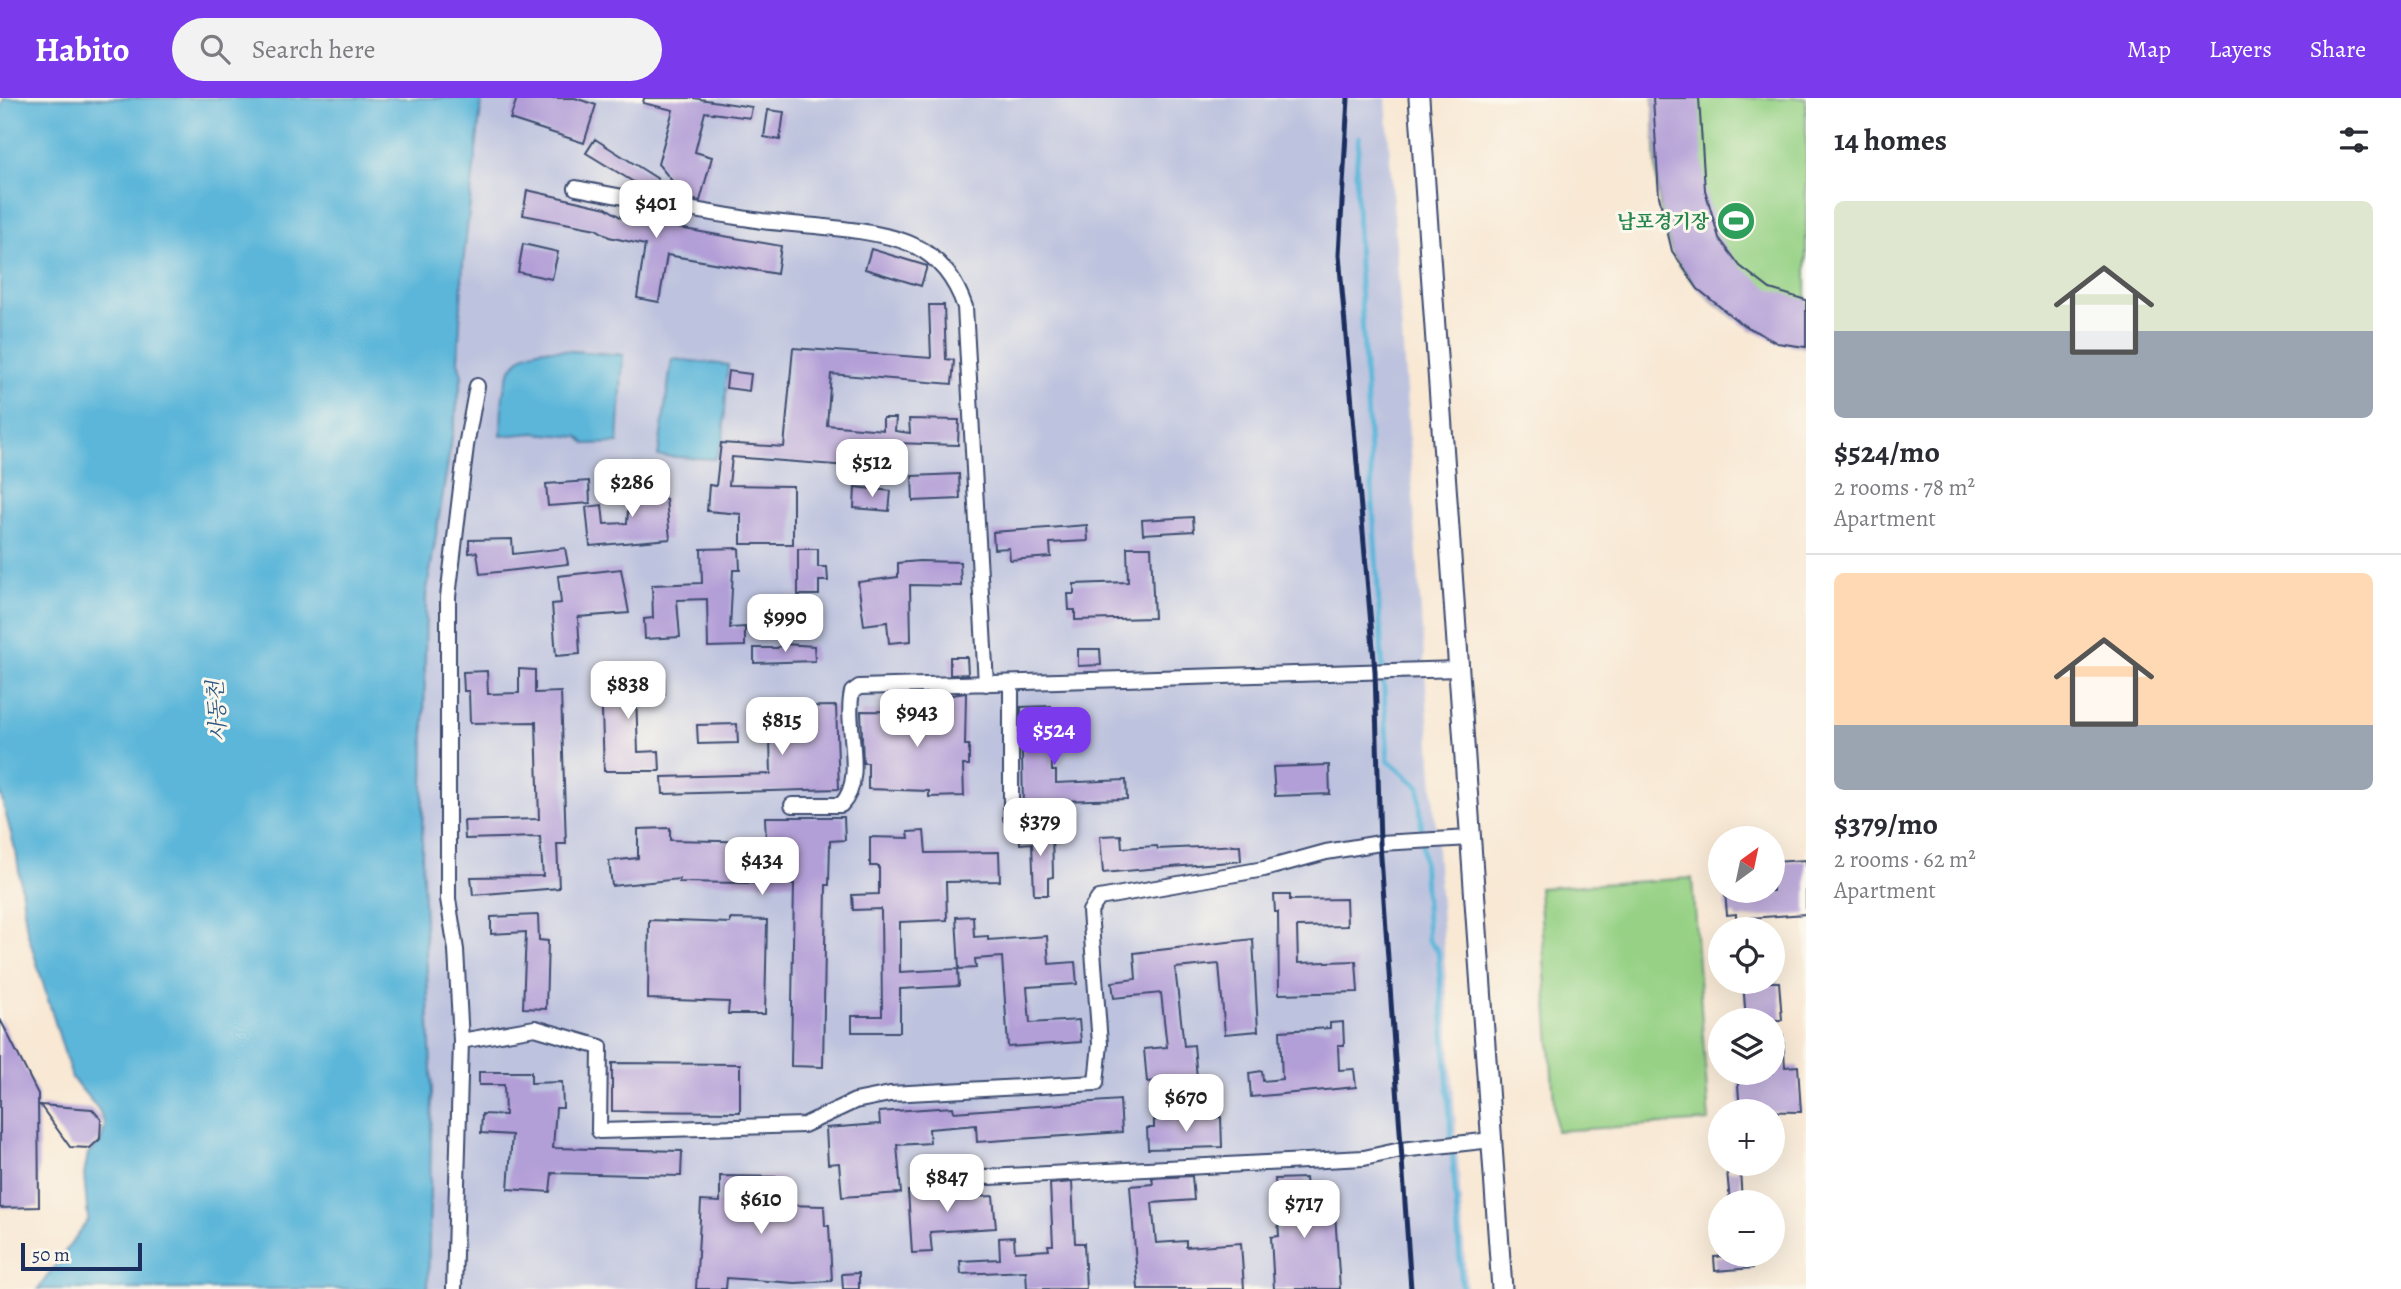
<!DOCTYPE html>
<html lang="en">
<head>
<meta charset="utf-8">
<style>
	body { margin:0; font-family:Alegreya,"Noto Serif KR",serif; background:#f2f2f3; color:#2b2b33; height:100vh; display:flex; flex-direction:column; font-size:26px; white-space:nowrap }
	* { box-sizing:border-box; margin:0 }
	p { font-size:23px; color:#7c7c81 }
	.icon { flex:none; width:38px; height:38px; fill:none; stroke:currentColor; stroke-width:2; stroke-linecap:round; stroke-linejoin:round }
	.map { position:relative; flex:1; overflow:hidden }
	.sheet { display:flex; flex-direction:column; background:#fff; width:595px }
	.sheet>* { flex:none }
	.needle { width:46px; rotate:33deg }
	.tools { position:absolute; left:1708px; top:728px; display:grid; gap:14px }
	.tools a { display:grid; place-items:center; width:77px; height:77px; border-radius:50%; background:#fff; box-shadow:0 7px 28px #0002; font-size:35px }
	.scale { position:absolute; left:21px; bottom:18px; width:121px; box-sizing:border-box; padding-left:7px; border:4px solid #1b2f5e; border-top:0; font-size:19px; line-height:24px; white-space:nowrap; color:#1b2f5e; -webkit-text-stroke:5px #fbf7ec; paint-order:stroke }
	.price { position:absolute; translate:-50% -60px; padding:0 16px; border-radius:14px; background:#fff; color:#222; font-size:23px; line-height:46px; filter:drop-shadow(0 2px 4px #0008) }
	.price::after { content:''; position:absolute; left:50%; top:42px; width:21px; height:16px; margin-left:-10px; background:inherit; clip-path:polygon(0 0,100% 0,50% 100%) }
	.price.on { background:#7c3aed; color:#fff }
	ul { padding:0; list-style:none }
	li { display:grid; align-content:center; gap:14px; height:371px; padding:0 28px }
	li+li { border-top:2px solid #e1e1e2 }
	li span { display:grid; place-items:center; height:217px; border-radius:10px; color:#555 }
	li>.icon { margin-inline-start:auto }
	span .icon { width:126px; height:126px; fill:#fffc; stroke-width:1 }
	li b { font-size:30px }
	h2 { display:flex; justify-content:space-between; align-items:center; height:84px; padding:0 28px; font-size:30px }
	header { display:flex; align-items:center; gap:42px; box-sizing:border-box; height:98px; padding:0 35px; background:#7c3aed; color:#fff }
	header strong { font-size:33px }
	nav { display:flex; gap:38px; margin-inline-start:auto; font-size:24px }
	.search { width:490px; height:63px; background:#f2f2f3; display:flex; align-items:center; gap:18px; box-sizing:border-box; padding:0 24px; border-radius:38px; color:#7c7c81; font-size:26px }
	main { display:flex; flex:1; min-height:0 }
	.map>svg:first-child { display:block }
	.industrial { fill:#bdc3de }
	.green { fill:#96d185; stroke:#588072; stroke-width:2 }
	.water { fill:#5bb6d9; stroke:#3b729c; stroke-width:2 }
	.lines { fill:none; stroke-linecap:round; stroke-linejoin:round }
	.stream { stroke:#5bb6d9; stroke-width:5 }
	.building { fill:#b39fd7 }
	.minor-casing { stroke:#3c4b70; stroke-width:18 }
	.secondary-casing { stroke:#3c4b70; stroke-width:23 }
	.minor { stroke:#fff; stroke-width:14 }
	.secondary { stroke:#fff; stroke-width:19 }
	.rail { stroke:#1b2f5e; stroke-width:5 }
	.labels { text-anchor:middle; stroke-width:6; stroke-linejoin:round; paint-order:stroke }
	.leisure-label { font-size:19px; font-weight:bold; fill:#27864d; stroke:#fbf7ec; text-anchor:end }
	.water-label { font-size:21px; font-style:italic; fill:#2e5883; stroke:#fbf7ec }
</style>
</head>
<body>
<header>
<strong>Habito</strong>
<div class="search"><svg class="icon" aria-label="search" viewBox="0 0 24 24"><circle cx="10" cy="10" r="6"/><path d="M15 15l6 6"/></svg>Search here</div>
<nav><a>Map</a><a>Layers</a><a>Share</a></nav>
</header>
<main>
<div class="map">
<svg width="1806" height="1191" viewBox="0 0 1806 1191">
	<rect width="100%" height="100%" fill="#fbf7ec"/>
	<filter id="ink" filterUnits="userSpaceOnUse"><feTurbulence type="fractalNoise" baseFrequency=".0143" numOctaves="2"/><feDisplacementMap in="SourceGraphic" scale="14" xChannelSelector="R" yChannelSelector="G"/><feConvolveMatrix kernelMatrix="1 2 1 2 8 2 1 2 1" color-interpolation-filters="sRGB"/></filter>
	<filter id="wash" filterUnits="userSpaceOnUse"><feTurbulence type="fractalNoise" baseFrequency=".00686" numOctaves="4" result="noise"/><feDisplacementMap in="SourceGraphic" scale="28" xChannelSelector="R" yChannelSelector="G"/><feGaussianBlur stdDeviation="1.57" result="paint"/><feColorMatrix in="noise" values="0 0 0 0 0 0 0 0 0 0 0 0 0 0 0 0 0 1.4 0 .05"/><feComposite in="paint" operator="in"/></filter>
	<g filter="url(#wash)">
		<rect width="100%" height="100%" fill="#f8e8d4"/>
		<path class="industrial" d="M451 0H1386L1467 1191H359Z"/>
		<path class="green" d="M1653 0H1806V249C1775 244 1750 233 1725 213 1704 197 1683 178 1672 153 1653 107 1656 50 1653 0Z
			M1692 780 1709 1023 1556 1033 1539 790Z"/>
		<path class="water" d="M4 0H482L463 166 458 263 462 278 426 498 422 756 432 994 428 1191H38L88 1122 84 1077 88 1055 101 1044 105 1027 99 1012 72 980 27 833 17 759 0 694V13Z
			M546 251 623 257 618 345 586 346 579 339 534 335 501 338C502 303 499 254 546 251Z
			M672 261 728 267 723 342 715 361 658 358Z"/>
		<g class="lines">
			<path class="stream" d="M1359 39 1356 75 1359 169 1388 662 1419 689 1428 842 1438 853 1462 1191"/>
		</g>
		<g id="blocks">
			<path class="building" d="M517 0H575L596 7 584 45 510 21Z
				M644 0H693L752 9 750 20 705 14 695 54 712 59 700 103 687 101 658 66 673 12 643 5Z
				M1653 0H1699L1705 92 1719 140 1740 168 1770 191 1806 202V249L1777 245 1740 225 1698 191 1672 153 1659 98Z
				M768 12 784 14 780 42 764 39Z
				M595 41 658 81 650 94 586 55Z
				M527 92 606 110 622 120 781 148 777 176 667 157 659 204 637 200 645 147 609 139 596 131 523 117Z
				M523 146 558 154 552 181 518 174Z
				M871 151 927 168 921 188 865 171Z
				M929 207H944L946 261 954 262 952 286 831 276 827 327 883 332V320H896L895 333 910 335 909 321 959 322 958 347 894 345 893 362 882 361 883 345 876 344 874 370 732 359 729 387 793 388V446H741V416L707 413 709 387 716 388 721 345 784 349 793 250 931 260Z
				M728 273 751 276 749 293 726 290Z
				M959 376 960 401 913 403 912 378Z
				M631 377 648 379 646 399 666 401 670 441 590 448 586 409 602 407 604 426 627 425Z
				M589 383 590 405 548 408 546 386Z
				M855 389 891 393 889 413 854 410Z
				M1193 419 1194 433 1143 436 1142 422Z
				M1087 427 1088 443 1050 445 1051 459 1010 462 1009 450 994 451 993 434Z
				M512 441 513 456 565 450 568 466 480 476 477 454 469 455V442Z
				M1127 449H1151L1154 520 1075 522V512H1069L1068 496H1074V486L1128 484Z
				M739 450 740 472H733L730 530 745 529V548L708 549 707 501 677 502 680 539 645 541 644 521 653 520 652 487 702 485 701 451Z
				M798 451H818V469H827L828 483H819V497H798Z
				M919 463 960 464 961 488 910 487 911 543 889 545 887 524 864 527 858 484 898 479V465Z
				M621 471 629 515 578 519 580 556 556 558 552 506 561 505 558 478Z
				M784 546 814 548 815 563 754 565V550H777Z
				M1078 551H1100L1101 567 1078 568Z
				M950 559H967L968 576 950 577Z
				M519 571 535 572V595L561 594 566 746H557L559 790 473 797 471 779 543 778 540 739 465 741 464 723 539 721 536 624 470 625 469 593H464L463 574 487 573 488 596 519 595Z
				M664 572 665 596 636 597 638 654 659 653 660 673H604L601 583 627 582V573Z
				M966 595 965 647H969V667H963L964 698 929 699V693L868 691V665H863L861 613 945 614V598Z
				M836 608 839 691 663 696 662 679 771 676 769 609Z
				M1051 608 1052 673H1056V685L1126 682 1127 701 1057 703V707L1023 708 1021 609Z
				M737 626 738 645 698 646 697 627Z
				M1329 667 1330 696 1275 698 1273 669Z
				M765 719H844L845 742 830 743 829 787H826L823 969 791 968 794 786 679 784V781L612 788 609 763 638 760V731L670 730V742L766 744Z
				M1052 732 1053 779 1048 780V797H1034L1032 745 1020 746V733Z
				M924 733 926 755 999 754 1000 783 946 784 947 822 900 824V874L958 871 959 888 900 891V934H852V918H882L881 811 853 812 852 797 879 796V768H870V739L909 740 908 734Z
				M1121 737 1122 750 1157 748 1158 751 1240 747 1241 763 1103 775 1100 738Z
				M1806 762V816L1736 821V816L1727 817 1725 793H1773V764Z
				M1274 797H1290V802L1346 801 1347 828 1297 829 1298 865 1356 863 1358 894 1279 896 1278 814H1275Z
				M538 817 539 842 548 843 546 911 523 910 526 834 491 836V819Z
				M973 818 974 839 988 838V842L1047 838 1049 866 1075 864 1077 886 1027 889 1030 925 1079 922 1081 944 1008 949 1002 859 975 861 976 870 959 871 956 819Z
				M730 821 767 822 765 916H728L729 904 648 901 649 822 730 825Z
				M1253 841 1258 933 1225 936 1219 866 1175 870 1184 948 1194 947 1197 980 1147 984 1144 951 1167 949 1161 895 1114 900 1112 884 1136 881 1134 855Z
				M1743 884H1779L1782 922H1746Z
				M0 921 38 996 39 1109 0 1110Z
				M1343 924 1344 947H1338L1339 972 1354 971 1356 989 1251 999 1249 975 1262 973 1263 983 1282 981 1280 933 1330 930V925Z
				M1783 937 1785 969 1798 968 1801 1014 1740 1013 1737 975H1773V938Z
				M612 965 740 966V1014L612 1013Z
				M479 974H531V985L562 984 563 1010H556L553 1050 682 1053 681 1078 552 1075 550 1094 508 1091 512 1037 481 1035 482 1016 505 1017 504 987H479Z
				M1120 1002 1122 1034 977 1044 976 1027 929 1031 930 1045 897 1047 901 1095 842 1099 839 1065 828 1066 826 1030 880 1026 879 1014 953 1009 954 1014Z
				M40 1007 92 1011 101 1021 100 1041 90 1050 70 1049Z
				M1221 1019 1222 1049 1148 1051 1147 1030H1154V1022Z
				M1740 1072 1742 1104H1730L1727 1073Z
				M720 1078 783 1079V1107L824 1108 825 1128H829L832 1183 795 1185 727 1180 726 1191H696L701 1103 720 1104Z
				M1192 1078 1194 1102 1152 1105 1156 1145 1186 1143V1149L1241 1145 1244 1191H1138L1130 1088 1153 1086 1152 1080Z
				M1305 1080 1307 1102 1334 1100 1340 1191H1274L1271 1139 1279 1138 1275 1081Z
				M1072 1084 1075 1145H1084L1086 1191H1027L1026 1173 961 1176 960 1163 1000 1161 999 1140 1014 1139 1015 1154 1049 1152 1048 1147H1053L1050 1086Z
				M973 1090 974 1099 993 1098 996 1130 930 1134 932 1154 912 1155 908 1093Z
				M1740 1157H1752L1753 1170 1715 1173 1714 1159Z
				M859 1175V1191H843L842 1176Z"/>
		</g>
	</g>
	<g filter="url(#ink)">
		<use href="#blocks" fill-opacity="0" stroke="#3c4b70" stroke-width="2"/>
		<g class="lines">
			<g class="minor-casing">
				<path id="minor" d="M576 90C638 102 700 114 762 123 805 128 879 130 915 148 941 161 956 183 965 209L986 586
					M1011 585V720
					M792 707H841C867 680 844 629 852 594L859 589 1459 571
					M461 943 535 930 600 949 599 1033 804 1027 855 1003 890 996 1096 985 1100 946 1090 813 1099 800 1264 771 1326 754 1380 745 1471 740
					M989 1079 1364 1060 1401 1052 1492 1042
					M454 1191 461 943 456 852 448 801V499L466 348 477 288"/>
			</g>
			<g class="secondary-casing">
				<path id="secondary" d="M1419 0 1502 1191"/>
			</g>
			<use href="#minor" class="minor"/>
			<use href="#secondary" class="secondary"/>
			<path class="rail" d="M1348 0 1339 157 1375 573 1380 745 1411 1191"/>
		</g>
	</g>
	<defs>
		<g id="stadium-disc" transform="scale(2.0125)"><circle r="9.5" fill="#2e9e5b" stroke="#fbf7ec"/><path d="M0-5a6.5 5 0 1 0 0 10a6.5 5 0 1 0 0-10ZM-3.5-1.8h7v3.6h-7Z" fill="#fff"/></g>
	</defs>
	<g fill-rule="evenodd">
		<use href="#stadium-disc" x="1736" y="123"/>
	</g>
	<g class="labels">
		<g class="leisure-label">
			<text x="1709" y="130">남포경기장</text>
		</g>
		<g class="water-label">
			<text transform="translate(217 613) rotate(-94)" y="7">사동천</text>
		</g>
	</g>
</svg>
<div class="tools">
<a><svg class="needle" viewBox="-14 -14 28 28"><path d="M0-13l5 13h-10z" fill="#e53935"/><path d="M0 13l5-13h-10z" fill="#7c7c81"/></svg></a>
<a><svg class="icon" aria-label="locate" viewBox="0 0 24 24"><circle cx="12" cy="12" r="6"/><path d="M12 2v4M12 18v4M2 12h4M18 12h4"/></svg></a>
<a><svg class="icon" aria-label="layers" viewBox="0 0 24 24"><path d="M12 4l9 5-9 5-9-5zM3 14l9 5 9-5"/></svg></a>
<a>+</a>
<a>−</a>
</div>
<div class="scale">50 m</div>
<b class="price" style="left:656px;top:142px">$401</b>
<b class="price" style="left:872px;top:401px">$512</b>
<b class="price" style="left:632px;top:421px">$286</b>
<b class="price" style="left:785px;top:556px">$990</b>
<b class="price" style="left:628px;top:623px">$838</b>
<b class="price" style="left:917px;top:651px">$943</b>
<b class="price" style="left:782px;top:659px">$815</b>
<b class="price on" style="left:1054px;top:669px">$524</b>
<b class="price" style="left:1040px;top:760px">$379</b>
<b class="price" style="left:762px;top:799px">$434</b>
<b class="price" style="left:1186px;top:1036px">$670</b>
<b class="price" style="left:947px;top:1116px">$847</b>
<b class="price" style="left:761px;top:1138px">$610</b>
<b class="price" style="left:1304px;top:1142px">$717</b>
</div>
<section class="sheet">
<h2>14 homes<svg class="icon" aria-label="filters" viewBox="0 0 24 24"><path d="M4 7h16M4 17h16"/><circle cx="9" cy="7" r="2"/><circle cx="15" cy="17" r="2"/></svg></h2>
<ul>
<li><span style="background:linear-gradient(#dfe7d0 60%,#9aa5b1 0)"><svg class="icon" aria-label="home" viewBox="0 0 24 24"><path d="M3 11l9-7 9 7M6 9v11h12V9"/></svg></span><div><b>$524/mo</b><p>2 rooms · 78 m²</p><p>Apartment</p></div></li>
<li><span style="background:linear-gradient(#ffd9b3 70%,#9aa5b1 0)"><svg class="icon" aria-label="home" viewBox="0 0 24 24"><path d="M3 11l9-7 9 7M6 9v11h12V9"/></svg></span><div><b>$379/mo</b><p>2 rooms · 62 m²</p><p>Apartment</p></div></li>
</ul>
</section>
</main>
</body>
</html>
